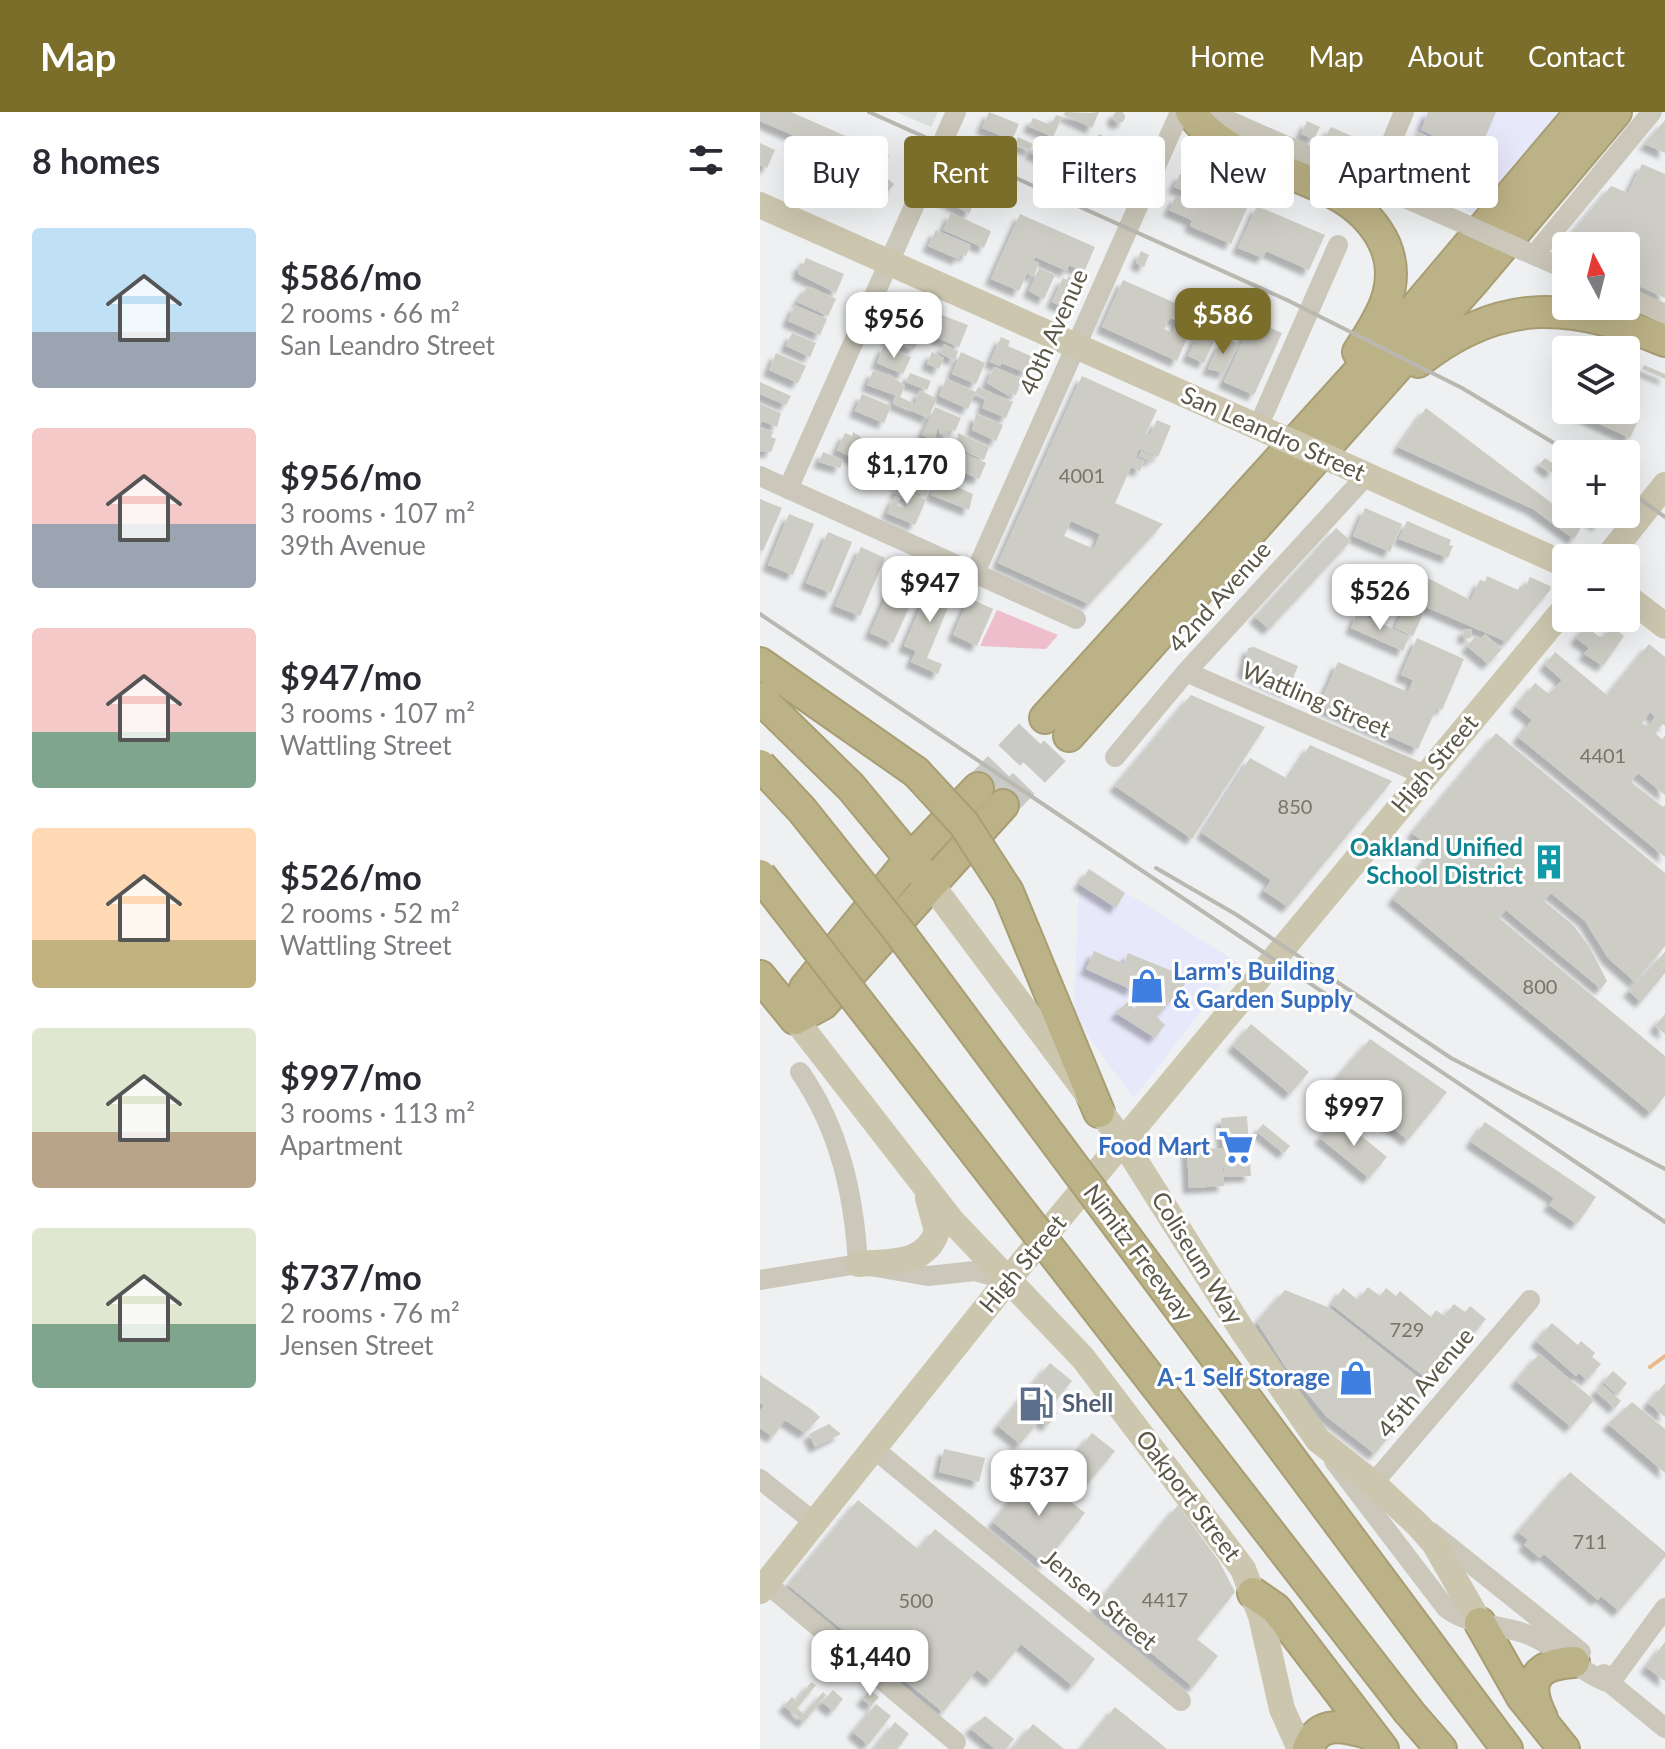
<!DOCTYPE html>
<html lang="en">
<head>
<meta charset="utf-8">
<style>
	body { margin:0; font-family:Lato,sans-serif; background:#f7f7f7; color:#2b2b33; height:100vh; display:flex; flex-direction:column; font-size:30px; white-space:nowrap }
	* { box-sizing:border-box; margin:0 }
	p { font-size:26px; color:#7c7c81 }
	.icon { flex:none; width:44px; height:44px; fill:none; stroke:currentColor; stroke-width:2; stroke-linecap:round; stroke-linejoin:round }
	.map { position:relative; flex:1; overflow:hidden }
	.details { display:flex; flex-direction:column; background:#fff; width:760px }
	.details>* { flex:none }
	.top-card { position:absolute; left:24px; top:24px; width:760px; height:72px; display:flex; gap:16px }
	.needle { width:52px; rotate:353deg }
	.tools { position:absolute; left:792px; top:120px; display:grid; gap:16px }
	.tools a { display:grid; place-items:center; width:88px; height:88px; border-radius:8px; background:#fff; box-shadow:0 8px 32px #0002; font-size:40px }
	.price { position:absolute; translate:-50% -68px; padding:0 18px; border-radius:16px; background:#fff; color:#222; font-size:26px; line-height:52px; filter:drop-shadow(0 2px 4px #0008) }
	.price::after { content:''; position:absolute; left:50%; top:48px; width:24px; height:18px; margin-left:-12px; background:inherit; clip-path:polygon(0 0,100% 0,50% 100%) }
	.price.selected { background:#7a6e2a; color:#fff }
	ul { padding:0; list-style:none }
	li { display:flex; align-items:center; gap:24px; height:200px; padding:0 32px }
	li span { display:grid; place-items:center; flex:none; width:224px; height:160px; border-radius:8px; color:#555 }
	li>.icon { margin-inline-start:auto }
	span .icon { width:96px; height:96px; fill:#fffc; stroke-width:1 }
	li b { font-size:34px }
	h2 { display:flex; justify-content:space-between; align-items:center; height:96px; padding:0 32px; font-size:34px }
	.pill { padding:0 28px; border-radius:8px; background:#fff; box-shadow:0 8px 32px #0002; font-size:28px; line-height:72px }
	.pill.selected { background:#7a6e2a; color:#fff }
	header { display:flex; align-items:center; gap:48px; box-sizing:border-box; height:112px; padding:0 40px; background:#7a6e2a; color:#fff }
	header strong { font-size:38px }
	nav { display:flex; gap:44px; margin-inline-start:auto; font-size:28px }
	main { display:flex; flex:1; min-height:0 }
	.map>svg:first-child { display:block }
	.commercial { fill:#e8e8fb }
	.education { fill:#dddfdf }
	.green { fill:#eebecd }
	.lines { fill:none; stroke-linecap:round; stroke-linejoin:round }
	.stream { stroke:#e9bb8c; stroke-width:4 }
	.building { fill:#cecdc5; fill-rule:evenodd; filter:url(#shadow) }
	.highway-tunnel { stroke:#c9cac6; stroke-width:30; stroke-dasharray:30 15; stroke-linecap:butt }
	.highway-casing { stroke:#a89e73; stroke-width:34 }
	.minor { stroke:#cbc7ba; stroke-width:20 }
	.major { stroke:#cdc6af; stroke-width:26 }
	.highway { stroke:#bcb287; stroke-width:30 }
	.rail { stroke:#b9b8b1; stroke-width:4 }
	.highway-bridge-casing { stroke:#a89e73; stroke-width:34; stroke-linecap:butt }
	.minor-bridge { stroke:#cbc7ba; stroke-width:20 }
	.major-bridge { stroke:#cdc6af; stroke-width:26 }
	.highway-bridge { stroke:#bcb287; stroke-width:30 }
	.labels { text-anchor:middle; stroke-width:6; stroke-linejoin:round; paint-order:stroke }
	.number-label { font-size:20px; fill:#787466 }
	.street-label { font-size:24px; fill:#5b5747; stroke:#fff }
	.culture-label { font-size:24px; font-weight:bold; fill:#0d838f; stroke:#fff; text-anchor:end }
	.shop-label { font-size:24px; font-weight:bold; fill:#366cbe; stroke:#fff; text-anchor:end }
	.service-label { font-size:24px; font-weight:bold; fill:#4e5e75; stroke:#fff; text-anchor:start }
</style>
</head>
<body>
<header>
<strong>Map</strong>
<nav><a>Home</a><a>Map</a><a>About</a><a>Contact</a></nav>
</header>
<main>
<section class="details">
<h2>8 homes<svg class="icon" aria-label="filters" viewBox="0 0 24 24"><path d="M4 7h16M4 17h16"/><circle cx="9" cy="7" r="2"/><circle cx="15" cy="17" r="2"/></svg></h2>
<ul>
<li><span style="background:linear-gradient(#bfe0f5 65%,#9aa5b1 0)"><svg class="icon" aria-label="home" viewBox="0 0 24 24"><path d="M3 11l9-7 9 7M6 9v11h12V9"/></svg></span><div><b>$586/mo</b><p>2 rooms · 66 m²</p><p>San Leandro Street</p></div></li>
<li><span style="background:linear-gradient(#f6c9c9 60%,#9aa5b1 0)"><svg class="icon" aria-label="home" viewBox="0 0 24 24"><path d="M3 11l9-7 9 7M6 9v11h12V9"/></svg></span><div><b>$956/mo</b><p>3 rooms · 107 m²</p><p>39th Avenue</p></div></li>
<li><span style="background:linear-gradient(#f6c9c9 65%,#7fa58c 0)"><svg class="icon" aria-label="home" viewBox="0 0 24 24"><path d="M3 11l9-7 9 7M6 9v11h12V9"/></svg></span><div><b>$947/mo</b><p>3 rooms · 107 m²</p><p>Wattling Street</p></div></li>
<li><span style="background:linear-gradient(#ffd9b3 70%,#c2b280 0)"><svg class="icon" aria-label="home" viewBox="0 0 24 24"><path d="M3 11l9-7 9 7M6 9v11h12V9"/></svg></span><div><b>$526/mo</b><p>2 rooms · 52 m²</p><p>Wattling Street</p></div></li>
<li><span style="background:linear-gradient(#dfe7d0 65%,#b9a48a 0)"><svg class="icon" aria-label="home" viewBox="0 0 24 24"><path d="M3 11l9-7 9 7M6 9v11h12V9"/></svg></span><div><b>$997/mo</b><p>3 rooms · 113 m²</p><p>Apartment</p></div></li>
<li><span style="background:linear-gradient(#dfe7d0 60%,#7fa58c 0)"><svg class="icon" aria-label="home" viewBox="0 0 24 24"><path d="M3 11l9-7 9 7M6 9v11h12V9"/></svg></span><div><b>$737/mo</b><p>2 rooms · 76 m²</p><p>Jensen Street</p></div></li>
</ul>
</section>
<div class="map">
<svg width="905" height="1637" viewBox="0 0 905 1637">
	<defs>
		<filter id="shadow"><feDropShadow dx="-6" dy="6" stdDeviation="2" flood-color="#0004"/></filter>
	</defs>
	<rect width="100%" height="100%" fill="#eef0f1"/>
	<path class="commercial" d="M662 0H803L716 103 694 92 714 46 654 18Z
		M329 757 478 851 374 986 330 927 314 897 319 772Z"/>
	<path class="education" d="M136 0H178L171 15Z"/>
	<path class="green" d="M237 498 298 523 286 537 220 534Z"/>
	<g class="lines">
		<path class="stream" d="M890 1255 905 1244"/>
	</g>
	<path class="building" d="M353 5a6 6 0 1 1 12 0a6 6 0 1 1-12 0Z
		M0 0H31L129 43 113 78 74 61 79 50 32 31 35 24 0 9Z
		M229 0 259 12 252 28 222 16Z
		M305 0 329 1 339 0 332 16 304 3Z
		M668 0H736L717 45 661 18Z
		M296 3 302 5 293 25 269 14 273 6 291 13Z
		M905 8V41L885 32Z
		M547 9 560 15 554 27 541 22Z
		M571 15 601 28 594 45 561 31Z
		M657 19 682 31 674 47 653 37Z
		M339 22 368 35 361 49 332 36Z
		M258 25 273 32 270 38 255 32Z
		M293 26 327 41 318 62 271 41 276 31 289 37Z
		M0 31 15 38 7 56 0 53Z
		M648 44 668 53 667 62 657 75 638 66Z
		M327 45 359 60 354 72 347 75 319 63Z
		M882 52 905 62V186L866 168V134H806V141L798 137 851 74 868 81Z
		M675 53 706 64 696 87 682 80 687 68 671 63Z
		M420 62 448 74 443 87 414 75Z
		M124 64 134 72 127 81 117 72Z
		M184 69 217 84 209 102 180 85Z
		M449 79 487 96 471 132 430 114 432 108 409 98 416 84 423 87 424 84 449 99 443 93Z
		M497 94 565 123 549 158 506 139 503 146 478 136Z
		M191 101 231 119 224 136 183 118Z
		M260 102 335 135 324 160 309 153 307 159 275 145 273 148 279 151 274 164 267 161 259 179 231 167Z
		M176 118 211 133 206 144 201 142 198 147 168 134Z
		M381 139 389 143 384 155 376 151Z
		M46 146 84 162 76 181 38 162 40 151 43 153Z
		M279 156 295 163 284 187 269 179Z
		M308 164 319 173 308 197 292 190 303 166 307 168Z
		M363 168 438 201 417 249 342 215ZM410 206 418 209 412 221 404 217Z
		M48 174 76 187 68 204 37 190Z
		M135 181 153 189 149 199 162 204 155 220 163 223 153 238 128 227 135 211 124 206Z
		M447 187 469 197 463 209 450 203 448 209 438 205Z
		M35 193 67 207 60 223 28 209Z
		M471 199 486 205 479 220 465 213Z
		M179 202 208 213 199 235 175 225 177 220 172 218Z
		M492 208 522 221 494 283 464 270Z
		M445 217 457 222 444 251 428 244 438 222 442 224Z
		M32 221 56 231 50 245 26 234Z
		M241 225 250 229 248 234 273 245 266 261 241 251 240 254 230 250Z
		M470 228 479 232 464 261 448 257 459 233Z
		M184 232 198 239 195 248 180 241Z
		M124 233 151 245 143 262 117 251Z
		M172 240 184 246 179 257 167 252Z
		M201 240 225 251 216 272 192 262Z
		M16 241 46 254 38 271 9 258Z
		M884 253 905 262V267L882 257Z
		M234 255 262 267 256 283 250 281 249 284 227 271Z
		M113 259 130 263 145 274 140 285 155 292 160 278 177 287 168 306 133 291 137 284 107 273Z
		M150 261 171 269 167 278 146 270Z
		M322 264 397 298 386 321 390 323 397 308 411 314 398 345 379 337 375 346 384 349 380 359 371 355 355 391 403 412 329 492 238 451ZM311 409 340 422 334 437 304 424Z
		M866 264 878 268 866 296Z
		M186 267 216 280 208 297 179 284Z
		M0 270 31 284 26 293 0 282Z
		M218 275 253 290 246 306 222 296 226 286 215 282Z
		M102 282 131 294 124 311 95 299Z
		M0 292 21 301 17 315 2 309 0 314Z
		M175 295 201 306 195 319 190 317 186 324 179 321 180 312 173 328 162 323Z
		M666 296 822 414 814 427 773 397 638 335Z
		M815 298H848L877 311 870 326 820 303 821 301Z
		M216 302 243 313 236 329 212 318Z
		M0 315 13 320 11 325 16 327 11 340 0 339Z
		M93 320 114 333 111 342 125 347 128 350 126 354 131 357 135 348 148 353 141 371 77 338 85 321 92 324Z
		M198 321 229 335 224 348 197 336Z
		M196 338 226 351 219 367 189 354Z
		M381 339 394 345 392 349 379 344Z
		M63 340 83 348 80 356 59 350Z
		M785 346 796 354 791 361 780 352Z
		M160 357 175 363 165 385 155 380 157 375 152 373Z
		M178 367 213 382 209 398 171 383Z
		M139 373 166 388 155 413 127 401 135 384 140 386 137 393 145 397 151 388 135 381Z
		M0 387 22 396 3 439 0 438Z
		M605 396 642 412 630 440 593 424Z
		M29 402 54 412 33 463 8 453Z
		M822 402H832L841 409 838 413Z
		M647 409 691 428 689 433 693 434 688 446 639 427Z
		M576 416 591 429 509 517 495 505Z
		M68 420 92 430 71 481 46 471Z
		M101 435 125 446 100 504 75 494Z
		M140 454 163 464 133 531 110 521Z
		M640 459 662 469 664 464 716 491 711 487 720 468 725 470 727 464 758 478 760 474 765 476 770 465 790 474 791 477 747 530 666 495 653 524 635 516 650 484 632 475Z
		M173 466 196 476 167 546 182 552 178 562 151 550 156 539 144 534Z
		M629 475 641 485 619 510 607 502Z
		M209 486 233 497 217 534 193 523Z
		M597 501 649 524 643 539 591 516Z
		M826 514 838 524 844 525 852 514 864 524 843 554 824 542 829 536 816 526Z
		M704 517H712L711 526H703Z
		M725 522 742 537 728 552 707 534 716 524 720 527Z
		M657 526 704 547 682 598 677 595 658 637 559 594 578 550 648 580 653 568 641 563Z
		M889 532 905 545V614L903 612 895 621 902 627 905 624V683L878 661 871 670 903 695 905 693V745L758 625 772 608 756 595 775 571 789 582 802 568 785 553 795 540 847 583ZM890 600 895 605 887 615 882 611Z
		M494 535 538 554 527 580 483 560 488 536Z
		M431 583 505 615 432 727 355 674Z
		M736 621 905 761V834L875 870 848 846 825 809 791 781 784 789 813 813 829 834 847 869 841 877 746 798 739 806 905 944V984L891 1001 633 787 673 738 652 721Z
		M550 633 632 669 528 795 504 779 511 768 442 721 490 646 528 667Z
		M329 757 365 781 356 796 319 772Z
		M334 839 364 852 368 841 422 863 425 872 397 905 405 913 395 926 356 901 367 890 376 898 397 872 378 864 372 878 326 857Z
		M905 840V861L881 890 869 879Z
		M905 902V922L895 914Z
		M491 912 549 960 530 982 473 934Z
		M610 927 687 980 648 1028 574 969Z
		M487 1004 491 1064 465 1065 462 1040 464 1074 429 1076 427 1038 463 1036 461 1006Z
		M578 1005 627 1045 609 1066 560 1026Z
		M725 1010 836 1085 817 1112 789 1093 794 1086 711 1030Z
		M503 1012 530 1034 524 1041 497 1019Z
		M608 1175 620 1184 626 1176 636 1184 640 1179 671 1205 676 1198 684 1204 694 1192 705 1200 710 1194 726 1207 717 1218 710 1221 670 1269 572 1193 583 1176 598 1188Z
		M525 1178 570 1196 669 1274 615 1342 567 1305 527 1257 497 1210Z
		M792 1211 818 1233 821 1229 835 1241 832 1245 841 1252 827 1268 819 1261 816 1264 776 1229Z
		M779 1242 834 1288 811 1315 756 1269Z
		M290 1251 312 1269 290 1295 297 1301 287 1314 280 1308 260 1332 238 1314Z
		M853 1259 867 1271 857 1283 843 1270Z
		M0 1263 51 1297 60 1305 45 1321 25 1308 13 1325 0 1316V1299L4 1293 0 1291Z
		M905 1271V1305L888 1291Z
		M842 1272 861 1289 855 1296 836 1279Z
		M872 1290 905 1317V1361L848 1312Z
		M69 1312 81 1322 55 1335 49 1322Z
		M332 1321 355 1339 323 1377 301 1359Z
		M184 1337 225 1346 219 1370 179 1360Z
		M274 1360 325 1401 284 1452 233 1410Z
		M810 1360 905 1440V1445L859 1499 841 1484 838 1488 784 1442 780 1446 764 1433 768 1428 758 1420Z
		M98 1388 158 1437 175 1417 335 1547 313 1574 261 1532 231 1569 217 1558 183 1600 28 1473Z
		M418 1393 459 1449 475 1480 437 1527 458 1544 433 1575 335 1495Z
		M905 1530V1569L886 1555Z
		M51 1570 56 1573 37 1596 44 1602 63 1580 66 1583 44 1610 24 1594 32 1585 36 1589Z
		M73 1578 83 1587 73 1599 62 1590Z
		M110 1578 119 1585 111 1594 102 1587Z
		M116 1592 131 1604 108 1633 93 1620Z
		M355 1595 407 1637H321Z
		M225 1604 254 1627 246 1637H235L210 1616Z
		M135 1610 149 1622 137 1637H114Z
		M273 1612 304 1637H252Z"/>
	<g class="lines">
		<path class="highway-tunnel" d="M218 676 285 606
			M243 693 309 624"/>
		<g class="highway-casing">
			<path id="highway" d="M431 0C476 68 590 54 625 133 642 173 620 207 598 240
				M658 250C741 184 813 190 905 229
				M0 551 156 660
				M0 586 91 675 162 761
				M285 606 635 220 821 0
				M309 624 712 171 856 0
				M248 780 339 1000
				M0 864 35 907
				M35 907 63 892 243 693
				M35 907 45 876 151 746 218 676
				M493 1481 516 1497 623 1637
				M720 1511 762 1585 804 1637
				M697 1570 747 1637
				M649 1600 681 1637
				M782 1606C764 1571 774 1552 814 1550
				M548 1637C559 1606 587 1615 611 1622"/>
		</g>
		<path class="minor" d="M449 0 709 114
			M614 72 644 0
			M762 138 806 157
			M774 143 892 0
			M866 184 905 202
			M498 315 578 133
			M0 364 316 507
			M28 377 196 0
			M215 461 420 0
			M426 560 665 663
			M355 645 426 560 606 364
			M40 960C80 1018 94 1083 98 1152
			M0 1168 98 1152 168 1164 215 1159 248 1168
			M113 1336 421 1589
			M574 1349 686 1496C711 1515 742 1512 769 1523 799 1535 820 1561 850 1571
			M0 1367 54 1410
			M604 1382 770 1188
			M671 1420 821 1540
			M6 1471 196 1630
			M844 1562 850 1571 905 1616
			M850 1571 905 1496"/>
		<path class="major" d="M0 93 518 324
			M575 349 806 453
			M847 446 905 373
			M866 484 905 514
			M171 772 364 1031 482 1218 558 1328 614 1372 658 1413 674 1431 720 1511
			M35 907 192 1109 323 1246 483 1457 501 1504 522 1597 540 1637
			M98 1152C129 1149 166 1154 177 1119L168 1086
			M0 1479 248 1168 806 495"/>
		<use href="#highway" class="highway"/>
		<path class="rail" d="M109 0 527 188 702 276 812 342
			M866 377 905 405
			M0 502 905 1110
			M396 756 477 803 691 946 905 1057"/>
		<g class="highway-bridge-casing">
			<path id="highway-bridge" d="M0 653 42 698 137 817 697 1570
				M156 660 204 712 248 780
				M0 763 649 1600"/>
		</g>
		<path class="minor-bridge" d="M709 114 762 138"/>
		<path class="major-bridge" d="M518 324 575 349"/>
		<use href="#highway-bridge" class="highway-bridge"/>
	</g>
	<defs>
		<g id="building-bare" transform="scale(2.76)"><path d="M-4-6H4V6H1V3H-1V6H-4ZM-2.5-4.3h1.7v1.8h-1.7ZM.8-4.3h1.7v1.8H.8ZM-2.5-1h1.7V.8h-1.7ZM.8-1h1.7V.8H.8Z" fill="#0f9aa8" stroke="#fff" stroke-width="2.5" paint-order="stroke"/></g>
		<g id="shop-bare" transform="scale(2.76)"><path d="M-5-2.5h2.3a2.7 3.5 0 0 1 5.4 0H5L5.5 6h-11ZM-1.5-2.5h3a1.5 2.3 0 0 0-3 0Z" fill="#3f7fe0" stroke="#fff" stroke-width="2.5" paint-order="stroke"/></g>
		<g id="supermarket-bare" transform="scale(2.76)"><path d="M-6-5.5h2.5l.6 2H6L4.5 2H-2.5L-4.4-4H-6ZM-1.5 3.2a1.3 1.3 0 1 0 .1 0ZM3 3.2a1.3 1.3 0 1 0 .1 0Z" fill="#3f7fe0" stroke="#fff" stroke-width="2.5" paint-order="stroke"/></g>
		<g id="fuel-bare" transform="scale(2.76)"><path d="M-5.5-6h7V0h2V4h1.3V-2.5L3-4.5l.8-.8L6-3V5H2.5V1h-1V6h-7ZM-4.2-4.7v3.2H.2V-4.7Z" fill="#5c6f8a" stroke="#fff" stroke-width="2.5" paint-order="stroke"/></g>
	</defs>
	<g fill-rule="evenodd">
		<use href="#building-bare" x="789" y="750"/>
		<use href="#shop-bare" x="387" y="874"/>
		<use href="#supermarket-bare" x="476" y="1035"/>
		<use href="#shop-bare" x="596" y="1266"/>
		<use href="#fuel-bare" x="276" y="1292"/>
	</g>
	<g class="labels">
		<g class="number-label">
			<text x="322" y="371">4001</text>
			<text x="843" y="651">4401</text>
			<text x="535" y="702">850</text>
			<text x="780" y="882">800</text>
			<text x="647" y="1225">729</text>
			<text x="830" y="1437">711</text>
			<text x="405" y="1495">4417</text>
			<text x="156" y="1496">500</text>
		</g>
		<g class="street-label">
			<text transform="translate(294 220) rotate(-66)" y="8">40th Avenue</text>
			<text transform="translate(513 322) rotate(24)" y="8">San Leandro Street</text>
			<text transform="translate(460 485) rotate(-48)" y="8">42nd Avenue</text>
			<text transform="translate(556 588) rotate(23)" y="8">Wattling Street</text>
			<text transform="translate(675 652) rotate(-50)" y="8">High Street</text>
			<text transform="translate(378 1141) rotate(53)" y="8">Nimitz Freeway</text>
			<text transform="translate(437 1146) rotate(58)" y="8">Coliseum Way</text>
			<text transform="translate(263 1152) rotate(-50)" y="8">High Street</text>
			<text transform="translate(666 1271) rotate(-50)" y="8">45th Avenue</text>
			<text transform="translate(428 1384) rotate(53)" y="8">Oakport Street</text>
			<text transform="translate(339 1488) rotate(40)" y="8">Jensen Street</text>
		</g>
		<g class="culture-label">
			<text x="763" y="744">Oakland Unified<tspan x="763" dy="28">School District</tspan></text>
		</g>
		<g class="shop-label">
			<text x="413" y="868" text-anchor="start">Larm's Building<tspan x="413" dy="28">&amp; Garden Supply</tspan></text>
			<text x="450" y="1043">Food Mart</text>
			<text x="570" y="1274">A-1 Self Storage</text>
		</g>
		<g class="service-label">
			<text x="302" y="1300">Shell</text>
		</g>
	</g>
</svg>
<div class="tools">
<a><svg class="needle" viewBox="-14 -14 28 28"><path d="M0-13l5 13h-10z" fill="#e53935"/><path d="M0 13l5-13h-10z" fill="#7c7c81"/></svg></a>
<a><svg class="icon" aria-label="layers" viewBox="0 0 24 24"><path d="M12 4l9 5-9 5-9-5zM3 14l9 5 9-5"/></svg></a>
<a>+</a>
<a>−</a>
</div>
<b class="price selected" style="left:463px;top:244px">$586</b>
<b class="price" style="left:134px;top:248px">$956</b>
<b class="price" style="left:147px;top:394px">$1,170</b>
<b class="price" style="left:170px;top:512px">$947</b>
<b class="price" style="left:620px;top:520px">$526</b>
<b class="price" style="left:594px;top:1036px">$997</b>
<b class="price" style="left:279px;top:1406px">$737</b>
<b class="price" style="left:110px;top:1586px">$1,440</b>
<div class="top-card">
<a class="pill">Buy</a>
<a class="pill selected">Rent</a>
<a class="pill">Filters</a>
<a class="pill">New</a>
<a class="pill">Apartment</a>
</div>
</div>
</main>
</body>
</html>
